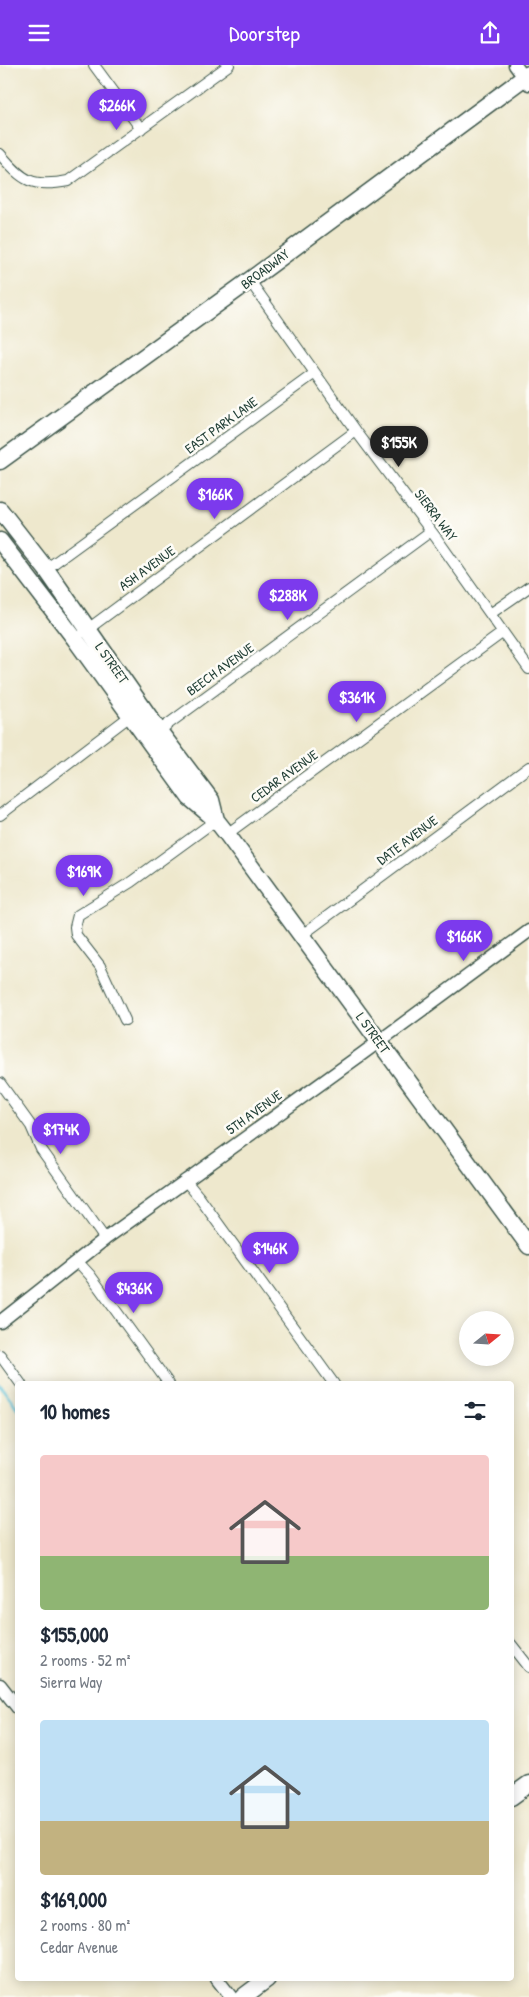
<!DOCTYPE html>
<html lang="en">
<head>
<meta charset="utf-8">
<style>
	body { margin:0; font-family:"Patrick Hand",sans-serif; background:#f6f6f7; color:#1f2937; height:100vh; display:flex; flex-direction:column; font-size:19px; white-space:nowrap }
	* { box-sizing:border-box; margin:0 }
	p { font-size:16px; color:#747a83 }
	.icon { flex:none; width:28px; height:28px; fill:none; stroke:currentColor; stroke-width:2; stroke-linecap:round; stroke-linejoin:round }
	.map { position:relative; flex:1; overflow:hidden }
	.details { position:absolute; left:15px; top:1316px; width:499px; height:600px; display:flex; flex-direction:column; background:#fff; border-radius:5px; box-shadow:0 2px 12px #0003 }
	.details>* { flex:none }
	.needle { width:32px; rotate:72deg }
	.fabs { position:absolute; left:459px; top:1246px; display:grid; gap:10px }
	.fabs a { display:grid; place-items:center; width:55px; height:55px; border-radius:50%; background:#fff; box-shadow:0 2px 12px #0003; font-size:25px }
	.price { position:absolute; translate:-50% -42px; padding:0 11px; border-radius:18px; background:#7c3aed; color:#fff; font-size:16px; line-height:32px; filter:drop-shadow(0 1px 2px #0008) }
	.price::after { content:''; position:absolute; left:50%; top:30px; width:15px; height:11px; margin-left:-8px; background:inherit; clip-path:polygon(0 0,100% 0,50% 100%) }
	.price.current { background:#222; color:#fff }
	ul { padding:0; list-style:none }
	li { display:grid; align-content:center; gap:10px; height:265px; padding:0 25px }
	li span { display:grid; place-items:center; height:155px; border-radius:5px; color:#555 }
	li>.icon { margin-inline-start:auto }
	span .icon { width:90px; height:90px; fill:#fffc; stroke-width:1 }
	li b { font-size:21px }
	h2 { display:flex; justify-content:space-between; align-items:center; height:60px; padding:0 25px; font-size:21px }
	header { display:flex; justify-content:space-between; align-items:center; height:65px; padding:0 25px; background:#7c3aed; color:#fff; font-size:22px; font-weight:600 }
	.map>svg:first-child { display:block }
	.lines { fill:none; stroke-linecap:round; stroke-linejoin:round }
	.stream { stroke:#5bc2d9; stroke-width:3 }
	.minor-casing { stroke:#3e574b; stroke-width:12 }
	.tertiary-casing { stroke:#3e574b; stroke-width:15 }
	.primary-casing { stroke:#3e574b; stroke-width:19 }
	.minor { stroke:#fff; stroke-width:10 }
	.tertiary { stroke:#fff; stroke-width:12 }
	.primary { stroke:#fff; stroke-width:16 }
	.labels { text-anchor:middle; stroke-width:5; stroke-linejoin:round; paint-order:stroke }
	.street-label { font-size:14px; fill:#1f3d34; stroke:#fdfcf7 }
</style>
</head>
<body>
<header><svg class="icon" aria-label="menu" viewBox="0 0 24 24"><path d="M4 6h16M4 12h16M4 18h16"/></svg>Doorstep<svg class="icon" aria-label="share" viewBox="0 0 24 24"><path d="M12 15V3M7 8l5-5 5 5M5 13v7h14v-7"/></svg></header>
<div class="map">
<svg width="529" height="1932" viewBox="0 0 529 1932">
	<rect width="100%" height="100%" fill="#fdfcf7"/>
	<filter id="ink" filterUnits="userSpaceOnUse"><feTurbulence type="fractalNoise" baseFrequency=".02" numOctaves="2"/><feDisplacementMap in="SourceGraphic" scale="10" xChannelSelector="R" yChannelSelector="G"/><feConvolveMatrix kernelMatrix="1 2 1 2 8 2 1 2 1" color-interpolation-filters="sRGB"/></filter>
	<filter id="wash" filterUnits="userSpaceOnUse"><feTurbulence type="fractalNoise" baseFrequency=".0096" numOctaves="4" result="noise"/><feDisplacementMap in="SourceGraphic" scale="20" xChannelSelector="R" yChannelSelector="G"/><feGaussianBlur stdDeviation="1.12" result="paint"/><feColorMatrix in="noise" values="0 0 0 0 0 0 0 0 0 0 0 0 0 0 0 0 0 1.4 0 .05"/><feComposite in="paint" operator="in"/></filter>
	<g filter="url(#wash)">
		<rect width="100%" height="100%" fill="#eee8cd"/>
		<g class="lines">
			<path class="stream" d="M0 1320 18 1344"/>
		</g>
	</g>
	<g filter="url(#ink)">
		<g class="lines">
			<g class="minor-casing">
				<path id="minor" d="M94 0 141 64
					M0 89C23 116 32 123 68 116L229 0
					M250 216 356 366 437 474 529 604
					M46 504 315 308
					M490 549 529 522
					M84 567 356 366
					M156 668 431 466
					M0 750 134 648
					M227 769 502 568
					M302 870 529 702
					M125 955 100 901 76 870 75 862 78 850 131 817 216 755
					M0 1018 31 1061 41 1084 105 1174
					M185 1115 199 1132 334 1319
					M78 1197 90 1210 169 1319
					M0 1290 21 1319
					M511 1579 529 1602"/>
			</g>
			<g class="tertiary-casing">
				<path id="tertiary" d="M515 0 529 19
					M0 1257 105 1174 362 989 529 866
					M0 1620 18 1643
					M217 1914 231 1932"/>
			</g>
			<g class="primary-casing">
				<path id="primary" d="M0 396 242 221 529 9
					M0 445 46 504 159 666 211 735 216 755
					M0 476 75 574 190 733 216 755 227 769 529 1181
					M511 1732 529 1719
					M243 1932 267 1914"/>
			</g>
			<use href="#minor" class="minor"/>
			<use href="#tertiary" class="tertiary"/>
			<use href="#primary" class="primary"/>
		</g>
	</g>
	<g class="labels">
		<g class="street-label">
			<text transform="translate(265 204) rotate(-37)" y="5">BROADWAY</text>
			<text transform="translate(221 360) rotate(-36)" y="5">EAST PARK LANE</text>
			<text transform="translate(436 450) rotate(53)" y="5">SIERRA WAY</text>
			<text transform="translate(147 503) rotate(-36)" y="5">ASH AVENUE</text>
			<text transform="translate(112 598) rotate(55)" y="5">L STREET</text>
			<text transform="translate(220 604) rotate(-36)" y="5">BEECH AVENUE</text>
			<text transform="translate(284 711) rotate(-36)" y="5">CEDAR AVENUE</text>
			<text transform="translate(407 775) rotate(-37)" y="5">DATE AVENUE</text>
			<text transform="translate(373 968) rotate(54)" y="5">L STREET</text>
			<text transform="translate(254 1047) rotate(-36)" y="5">5TH AVENUE</text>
		</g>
	</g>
</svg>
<div class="fabs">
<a><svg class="needle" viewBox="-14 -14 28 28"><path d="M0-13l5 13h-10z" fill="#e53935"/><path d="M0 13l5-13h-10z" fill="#747a83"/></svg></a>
</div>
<b class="price" style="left:117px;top:66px">$266K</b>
<b class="price current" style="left:399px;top:403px">$155K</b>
<b class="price" style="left:215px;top:455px">$166K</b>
<b class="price" style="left:288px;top:556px">$288K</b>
<b class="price" style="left:357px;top:658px">$361K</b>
<b class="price" style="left:84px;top:832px">$169K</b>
<b class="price" style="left:464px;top:897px">$166K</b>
<b class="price" style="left:61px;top:1090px">$174K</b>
<b class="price" style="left:270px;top:1209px">$146K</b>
<b class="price" style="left:134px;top:1249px">$436K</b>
<section class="details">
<h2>10 homes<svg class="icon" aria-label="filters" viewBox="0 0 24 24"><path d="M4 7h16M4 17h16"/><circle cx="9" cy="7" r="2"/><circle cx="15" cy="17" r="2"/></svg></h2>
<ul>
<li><span style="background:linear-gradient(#f6c9c9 65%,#8fb573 0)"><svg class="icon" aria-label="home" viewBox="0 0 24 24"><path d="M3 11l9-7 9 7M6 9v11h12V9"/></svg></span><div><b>$155,000</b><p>2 rooms · 52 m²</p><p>Sierra Way</p></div></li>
<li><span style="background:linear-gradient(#bfe0f5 65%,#c2b280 0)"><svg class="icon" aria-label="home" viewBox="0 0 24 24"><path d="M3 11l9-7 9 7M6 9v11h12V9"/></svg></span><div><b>$169,000</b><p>2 rooms · 80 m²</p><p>Cedar Avenue</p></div></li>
</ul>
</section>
</div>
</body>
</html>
